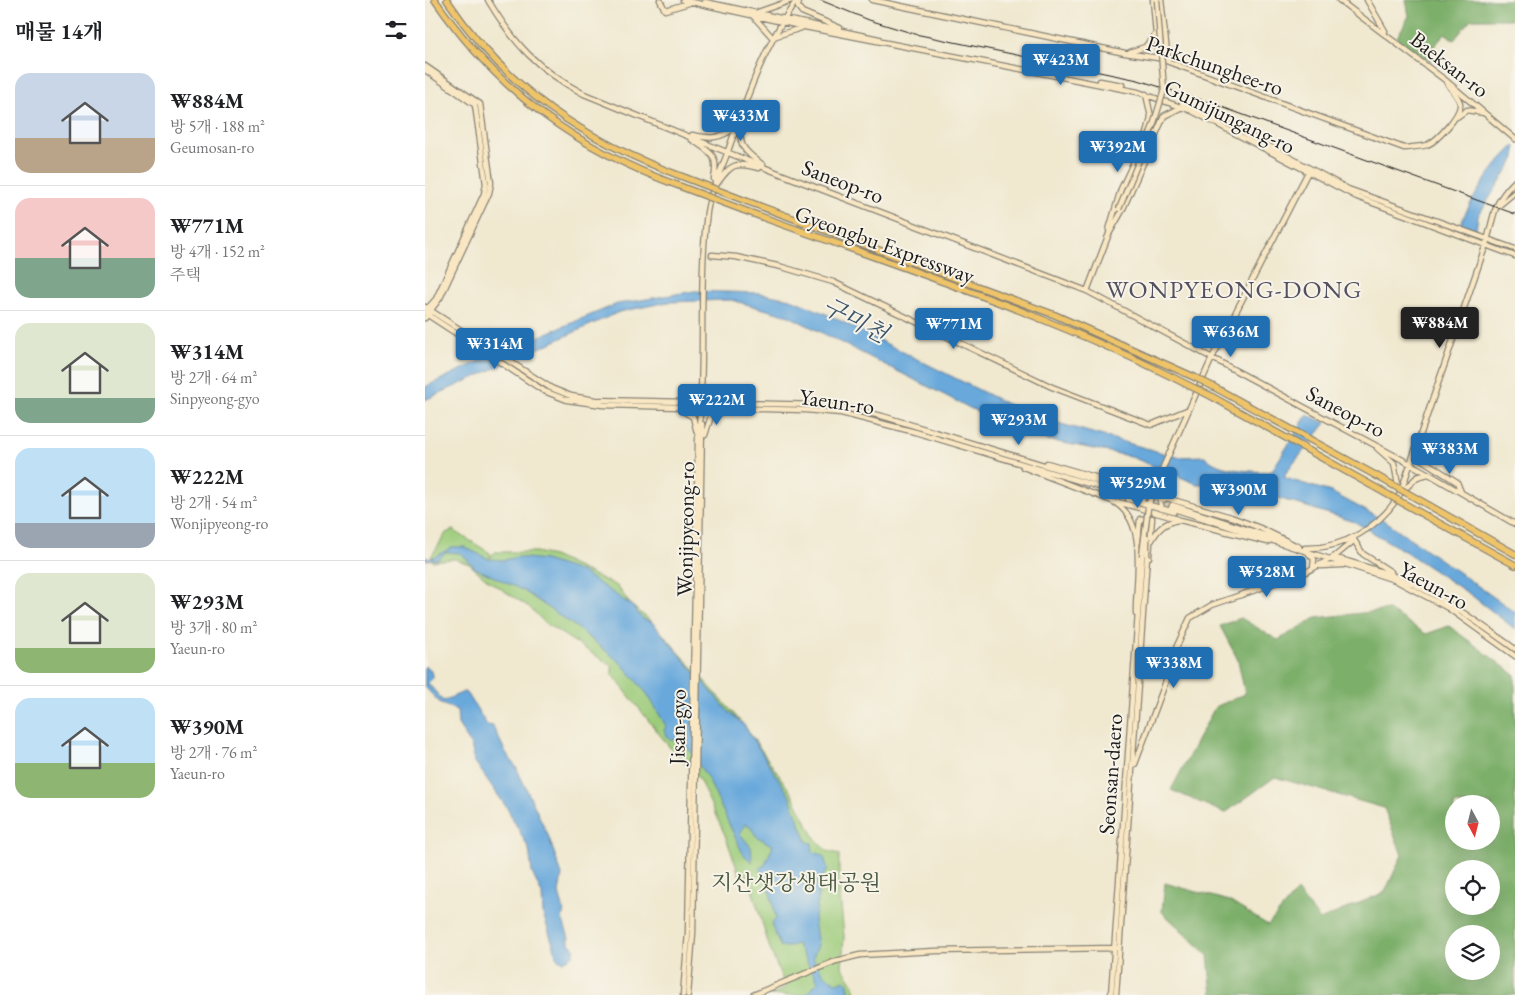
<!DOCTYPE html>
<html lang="ko">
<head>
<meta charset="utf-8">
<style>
	body { margin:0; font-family:"EB Garamond","Noto Serif KR",serif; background:#f2f2f2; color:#202124; height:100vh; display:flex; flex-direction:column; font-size:19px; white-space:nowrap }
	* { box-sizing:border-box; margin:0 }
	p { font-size:16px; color:#757577 }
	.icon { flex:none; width:28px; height:28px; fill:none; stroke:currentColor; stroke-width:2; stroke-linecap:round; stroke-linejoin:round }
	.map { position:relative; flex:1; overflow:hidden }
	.sheet { display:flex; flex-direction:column; background:#fff; width:425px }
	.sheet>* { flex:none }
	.needle { width:32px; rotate:173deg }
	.tools { position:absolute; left:1020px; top:795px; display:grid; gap:10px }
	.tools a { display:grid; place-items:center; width:55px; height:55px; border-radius:50%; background:#fff; box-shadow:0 5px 20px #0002; font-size:25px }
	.price { position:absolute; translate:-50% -42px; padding:0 11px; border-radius:5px; background:#1f6fb2; color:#fff; font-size:16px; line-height:32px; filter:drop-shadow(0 1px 2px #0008) }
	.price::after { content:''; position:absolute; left:50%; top:30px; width:15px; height:11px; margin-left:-8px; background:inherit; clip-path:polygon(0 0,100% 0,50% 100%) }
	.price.selected { background:#222; color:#fff }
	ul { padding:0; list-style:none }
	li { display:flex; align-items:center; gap:15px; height:125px; padding:0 15px }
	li+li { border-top:1px solid #e0e0e0 }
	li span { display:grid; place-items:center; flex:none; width:140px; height:100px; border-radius:15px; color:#555 }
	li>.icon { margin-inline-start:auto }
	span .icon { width:60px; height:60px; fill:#fffc; stroke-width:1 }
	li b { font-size:21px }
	h2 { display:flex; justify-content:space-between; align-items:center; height:60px; padding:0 15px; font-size:21px }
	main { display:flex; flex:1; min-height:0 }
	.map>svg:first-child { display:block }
	.green { fill:#9bcb79; stroke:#5c744a }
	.forest { fill:#7caf69; stroke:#4c6642; fill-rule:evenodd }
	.water { fill:#67a8db; stroke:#42627c }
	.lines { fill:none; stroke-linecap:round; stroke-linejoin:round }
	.secondary-tunnel { stroke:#d0c9b4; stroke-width:4.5; stroke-dasharray:4.5 2; stroke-linecap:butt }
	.secondary-casing { stroke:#868276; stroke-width:7 }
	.highway-casing { stroke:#868276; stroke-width:8 }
	.secondary { stroke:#f9e7c3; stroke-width:4.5 }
	.highway { stroke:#efc469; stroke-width:5.5 }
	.rail { stroke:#1c1c1c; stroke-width:1 }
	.secondary-bridge-casing { stroke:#868276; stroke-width:7; stroke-linecap:butt }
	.highway-bridge-casing { stroke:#868276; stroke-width:8; stroke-linecap:butt }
	.secondary-bridge { stroke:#f9e7c3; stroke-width:4.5 }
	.highway-bridge { stroke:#efc469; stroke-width:5.5 }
	.labels { text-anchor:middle; stroke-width:4; stroke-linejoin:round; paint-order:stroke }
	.street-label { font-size:22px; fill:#1c1c1c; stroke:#f7f3e8 }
	.park-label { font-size:22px; fill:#48593d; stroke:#f7f3e8 }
	.water-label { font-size:24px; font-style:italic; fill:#3a5468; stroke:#f7f3e8 }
	.quarter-label { font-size:25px; letter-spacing:1px; fill:#535160; stroke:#f7f3e8 }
</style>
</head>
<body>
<main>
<section class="sheet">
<h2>매물 14개<svg class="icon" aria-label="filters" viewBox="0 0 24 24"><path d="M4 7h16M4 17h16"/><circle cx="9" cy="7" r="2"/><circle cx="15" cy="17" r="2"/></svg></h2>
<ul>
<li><span style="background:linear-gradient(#c9d6e8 65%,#b9a48a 0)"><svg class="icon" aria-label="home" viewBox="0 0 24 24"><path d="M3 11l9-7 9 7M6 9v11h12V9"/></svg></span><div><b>₩884M</b><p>방 5개 · 188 m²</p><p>Geumosan-ro</p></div></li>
<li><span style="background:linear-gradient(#f6c9c9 60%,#7fa58c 0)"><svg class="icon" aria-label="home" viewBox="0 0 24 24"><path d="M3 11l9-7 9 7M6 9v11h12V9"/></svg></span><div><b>₩771M</b><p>방 4개 · 152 m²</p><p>주택</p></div></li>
<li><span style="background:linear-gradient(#dfe7d0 75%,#7fa58c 0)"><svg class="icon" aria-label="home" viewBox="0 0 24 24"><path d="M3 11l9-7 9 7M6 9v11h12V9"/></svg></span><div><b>₩314M</b><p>방 2개 · 64 m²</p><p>Sinpyeong-gyo</p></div></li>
<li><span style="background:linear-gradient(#bfe0f5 75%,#9aa5b1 0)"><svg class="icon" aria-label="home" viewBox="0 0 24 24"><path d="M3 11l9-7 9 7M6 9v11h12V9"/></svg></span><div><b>₩222M</b><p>방 2개 · 54 m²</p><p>Wonjipyeong-ro</p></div></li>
<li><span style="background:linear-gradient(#dfe7d0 75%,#8fb573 0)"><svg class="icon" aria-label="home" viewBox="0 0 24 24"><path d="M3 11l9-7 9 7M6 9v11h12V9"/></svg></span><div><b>₩293M</b><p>방 3개 · 80 m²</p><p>Yaeun-ro</p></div></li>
<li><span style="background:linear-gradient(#bfe0f5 65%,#8fb573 0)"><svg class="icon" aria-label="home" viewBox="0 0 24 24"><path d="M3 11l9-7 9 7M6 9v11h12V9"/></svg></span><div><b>₩390M</b><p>방 2개 · 76 m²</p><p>Yaeun-ro</p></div></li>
</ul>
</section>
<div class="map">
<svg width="1090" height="995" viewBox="0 0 1090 995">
	<rect width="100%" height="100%" fill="#f7f3e8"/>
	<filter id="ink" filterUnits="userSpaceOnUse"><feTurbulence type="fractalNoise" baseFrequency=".02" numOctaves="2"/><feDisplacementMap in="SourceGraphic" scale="10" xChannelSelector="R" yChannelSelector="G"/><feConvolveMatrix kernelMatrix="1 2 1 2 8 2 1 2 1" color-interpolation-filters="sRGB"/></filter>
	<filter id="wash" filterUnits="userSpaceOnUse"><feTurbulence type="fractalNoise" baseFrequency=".0096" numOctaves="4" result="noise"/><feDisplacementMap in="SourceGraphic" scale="20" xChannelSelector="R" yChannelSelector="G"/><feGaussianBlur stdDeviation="1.12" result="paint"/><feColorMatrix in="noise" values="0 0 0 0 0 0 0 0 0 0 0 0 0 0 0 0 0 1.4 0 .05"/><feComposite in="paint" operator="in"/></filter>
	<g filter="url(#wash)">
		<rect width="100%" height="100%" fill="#f0e8cf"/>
		<path class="green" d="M28 530 65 553V558L69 552H111L128 556 192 586 206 605 227 622 319 725 367 794 390 838 402 851 414 854V886L419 936 417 967 429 985 430 995H345L361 988 345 949 323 876 314 874 300 835 273 777 246 749 187 674V666L120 623 104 607 64 581 44 564 30 559 7 561 6 557 21 533Z"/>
		<path class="forest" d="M981 0H1090V19H1046L1029 40 1020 33 1005 52 1006 62 971 39 984 16Z
			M964 610 1001 634 1024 626 1090 675V995H787L783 955 737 912 740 883 804 901 843 925 872 891 895 920 960 892 977 855 959 808 850 777 800 813 746 790 790 707 820 694 813 660 795 626 816 618 853 640 891 618ZM1029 804H1066V841H1029ZM1029 869H1066V906H1029ZM1029 934H1066V971H1029Z"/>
		<path class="water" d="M1090 145V158L1053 216 1051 230 1035 225C1048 195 1066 168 1090 145Z
			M269 291 334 293 366 299 406 316 590 408 636 424 752 457 780 456C792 471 825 471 844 472L848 469 882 415 901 423 860 474V478L906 492 962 522 1090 612V629L1046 595 981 552 930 522 850 497 791 484H772L704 456 598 435 364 316 306 300 243 302 194 312 0 400V387L50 363 192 304Z
			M27 547H39L64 559 79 560 93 557 120 560 157 572 206 605 218 619 227 622 303 711 319 725 364 795 382 842 387 843 388 852 398 855 403 869 393 883V902L389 921 393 945 388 958 399 975 412 983 420 980 423 984 425 995H380L393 982 372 944 362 947 355 946 346 924 351 919 345 891 340 880 342 877 334 868 339 866 348 846 331 836 325 826 320 824 315 834 326 847 327 862 318 854 283 779 258 740H245L239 731 241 726 223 695 196 663 151 627 99 591 50 568 36 553 21 552 13 559 0 560V558L9 557Z
			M0 666 6 671 8 678 3 683 18 701 41 691 62 725 68 726 80 751 91 767 123 835 137 875 134 893 139 911 137 918 144 938V943L150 949 148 956 138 961 133 959 118 914 117 894 107 873 104 849 82 808 50 762 46 745 33 724 32 710 16 704 0 687Z"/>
	</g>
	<g filter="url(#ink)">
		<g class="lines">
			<path class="secondary-tunnel" d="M708 492 747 505
				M708 497 746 508"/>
			<g class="secondary-casing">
				<path id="secondary" d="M63 0C89 44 113 70 159 94L348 171 662 291 1004 474 1090 524
					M235 0 240 10 264 3
					M258 0 380 27 713 92 767 111 932 197 1090 256
					M374 0 373 7 377 12 415 28
					M447 0 700 53 733 58 979 148C986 147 995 147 1002 145 1012 141 1037 114 1035 103 1033 95 1024 87 1020 80
					M728 0 733 58
					M736 0 743 61
					M914 0 1020 80 1090 139
					M942 0 960 31
					M280 2 454 39
					M333 12 367 0
					M329 17 347 37
					M348 37 376 28
					M705 52 720 47 731 34
					M0 66 55 104 66 183 64 193 15 298 0 318
					M0 70 50 105 61 184 59 194 11 299 1 310
					M675 81 697 85
					M757 103 807 126 923 189 1090 249
					M1032 117 1042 110 1059 113
					M315 118C314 146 316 149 338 165
					M267 135C285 139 295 139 309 128
					M266 139C285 152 294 154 289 179
					M291 185C306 165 308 161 334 168
					M1072 207 1090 192
					M684 230 696 189 722 134 726 117 721 94
					M684 234 697 211 739 116 757 107
					M287 255 311 257 357 267 408 282 627 387 726 425 762 410
					M662 291 685 231
					M0 307 126 388 146 396 170 400 397 405 416 407 457 416 708 492
					M0 313 119 391 142 400 178 405 380 410 416 413 490 432 708 497
					M253 408 268 417 272 433
					M280 435 286 416 299 411
					M992 441 996 459 1032 482 1036 492
					M952 448 969 463 974 490
					M622 463 806 517 835 528 874 547
					M598 467 687 501C725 520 710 580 711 614
					M976 493 992 477 1003 474
					M703 499 749 512
					M712 501 717 500 719 495 715 490
					M693 502 753 519
					M747 505 860 542
					M723 508 727 492 787 358 883 172
					M746 508 970 580 1023 608 1090 656
					M737 509 735 501 743 498
					M727 540C733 528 742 521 755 520L843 542
					M929 540 938 554 966 572
					M713 542 715 519 727 518 724 557
					M880 548C919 549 955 527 975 494L1061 244C1070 215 1066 205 1090 181
					M884 554 889 559 888 568
					M908 557C931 564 954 570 977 579 1018 597 1054 623 1090 649
					M895 566 918 565
					M710 764 741 681 751 648 765 618 787 605 879 573 909 557 926 543 929 538
					M258 995 263 933 273 440C281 364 273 288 282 212 285 190 296 172 303 151 321 99 339 45 372 0
					M263 995 268 933 277 424
					M328 995 411 961 435 955 510 951 691 948
					M686 995 717 556
					M691 995 722 557"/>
			</g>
			<g class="highway-casing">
				<path id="highway" d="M10 0C74 93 152 149 257 187
					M22 0C82 90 160 141 261 178
					M321 201 630 315 769 377
					M318 210C466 264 625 314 765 386
					M787 386 950 475
					M784 395 944 484
					M1005 506 1090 554
					M1001 516 1090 565"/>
			</g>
			<use href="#secondary" class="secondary"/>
			<use href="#highway" class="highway"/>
			<path class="rail" d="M395 0 444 20 490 34 713 80 783 102 1090 214"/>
			<g class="secondary-bridge-casing">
				<path id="secondary-bridge" d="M694 209 728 126 739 90 732 0
					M717 556 723 508
					M722 557V538"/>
			</g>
			<g class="highway-bridge-casing">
				<path id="highway-bridge" d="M261 178 321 201
					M257 187 318 210
					M769 377 787 386
					M765 386 784 395
					M950 475 1005 506
					M944 484 1001 516"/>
			</g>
			<use href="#secondary-bridge" class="secondary-bridge"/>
			<use href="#highway-bridge" class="highway-bridge"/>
		</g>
	</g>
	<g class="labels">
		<g class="street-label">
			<text transform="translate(1025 64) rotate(38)" y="8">Baeksan-ro</text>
			<text transform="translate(790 65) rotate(19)" y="8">Parkchunghee-ro</text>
			<text transform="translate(805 116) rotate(26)" y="8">Gumijungang-ro</text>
			<text transform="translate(418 181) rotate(21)" y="8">Saneop-ro</text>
			<text transform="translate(460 244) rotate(20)" y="8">Gyeongbu Expressway</text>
			<text transform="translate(412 401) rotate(8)" y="8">Yaeun-ro</text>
			<text transform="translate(921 411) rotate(28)" y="8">Saneop-ro</text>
			<text transform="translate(260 529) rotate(-89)" y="8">Wonjipyeong-ro</text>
			<text transform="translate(1009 585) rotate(29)" y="8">Yaeun-ro</text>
			<text transform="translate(252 727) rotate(-89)" y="8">Jisan-gyo</text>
			<text transform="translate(685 774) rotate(-86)" y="8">Seonsan-daero</text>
		</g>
		<g class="park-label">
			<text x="371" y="890">지산샛강생태공원</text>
		</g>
		<g class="water-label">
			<text transform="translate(430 320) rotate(27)" y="8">구미천</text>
		</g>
		<g class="quarter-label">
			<text x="809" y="298">WONPYEONG-DONG</text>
		</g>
	</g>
</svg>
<div class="tools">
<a><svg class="needle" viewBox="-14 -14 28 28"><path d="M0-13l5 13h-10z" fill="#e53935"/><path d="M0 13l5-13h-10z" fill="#757577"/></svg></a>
<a><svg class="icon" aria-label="locate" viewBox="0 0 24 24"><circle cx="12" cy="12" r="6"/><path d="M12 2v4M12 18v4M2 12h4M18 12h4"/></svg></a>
<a><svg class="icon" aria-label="layers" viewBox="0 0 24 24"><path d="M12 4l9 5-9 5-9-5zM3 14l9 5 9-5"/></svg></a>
</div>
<b class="price" style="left:636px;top:86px">₩423M</b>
<b class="price" style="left:316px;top:142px">₩433M</b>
<b class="price" style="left:693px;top:173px">₩392M</b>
<b class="price selected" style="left:1015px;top:349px">₩884M</b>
<b class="price" style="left:529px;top:350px">₩771M</b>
<b class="price" style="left:806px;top:358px">₩636M</b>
<b class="price" style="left:70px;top:370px">₩314M</b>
<b class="price" style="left:292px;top:426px">₩222M</b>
<b class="price" style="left:594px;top:446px">₩293M</b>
<b class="price" style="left:1025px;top:475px">₩383M</b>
<b class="price" style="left:713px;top:509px">₩529M</b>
<b class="price" style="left:814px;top:516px">₩390M</b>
<b class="price" style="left:842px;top:598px">₩528M</b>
<b class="price" style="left:749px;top:689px">₩338M</b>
</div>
</main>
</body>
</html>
